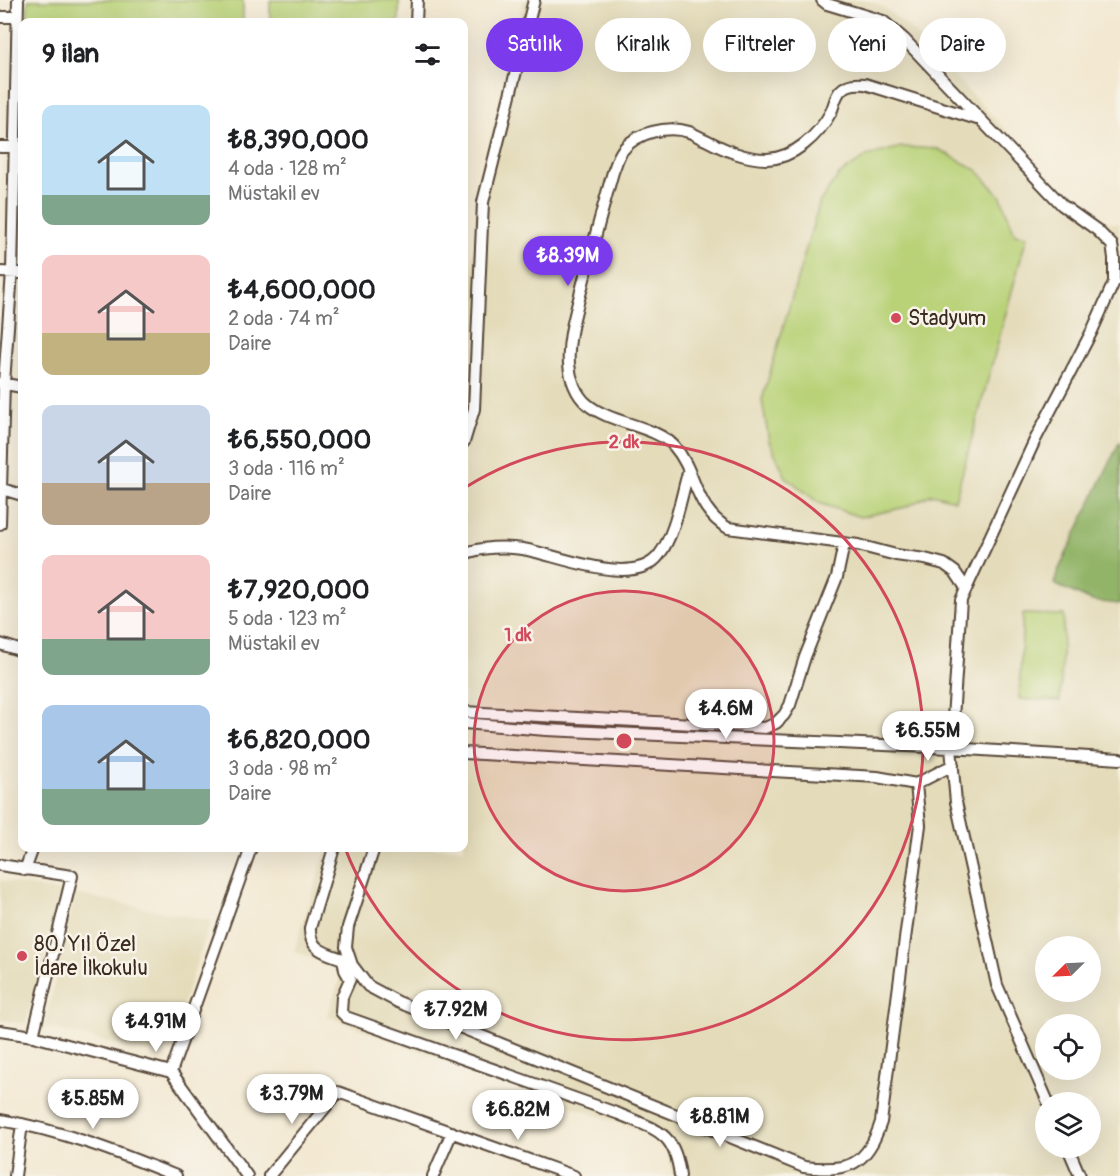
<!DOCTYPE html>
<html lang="tr">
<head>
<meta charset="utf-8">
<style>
	body { margin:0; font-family:Pangolin,sans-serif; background:#f2f2f2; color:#202124; height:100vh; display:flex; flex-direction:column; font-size:22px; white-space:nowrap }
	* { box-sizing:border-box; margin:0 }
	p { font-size:20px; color:#757577 }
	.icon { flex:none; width:33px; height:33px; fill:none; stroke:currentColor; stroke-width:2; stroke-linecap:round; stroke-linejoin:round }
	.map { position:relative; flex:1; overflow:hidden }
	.side { position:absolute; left:18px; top:18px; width:450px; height:834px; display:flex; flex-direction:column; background:#fff; border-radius:12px; box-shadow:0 6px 24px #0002 }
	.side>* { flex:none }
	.guide { position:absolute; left:486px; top:18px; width:543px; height:54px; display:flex; gap:12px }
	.needle { width:39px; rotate:246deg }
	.fabs { position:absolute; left:1035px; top:936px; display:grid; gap:12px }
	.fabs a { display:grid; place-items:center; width:66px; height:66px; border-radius:50%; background:#fff; box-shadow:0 6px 24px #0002; font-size:30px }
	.price { position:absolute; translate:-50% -51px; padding:0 14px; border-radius:21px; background:#fff; color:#222; font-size:20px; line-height:39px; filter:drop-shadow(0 2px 3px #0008) }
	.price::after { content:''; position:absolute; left:50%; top:36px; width:18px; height:14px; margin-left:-9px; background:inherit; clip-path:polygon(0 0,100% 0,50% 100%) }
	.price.on { background:#7c3aed; color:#fff }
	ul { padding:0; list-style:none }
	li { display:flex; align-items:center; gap:18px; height:150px; padding:0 24px }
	li span { display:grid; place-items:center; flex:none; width:168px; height:120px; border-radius:12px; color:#555 }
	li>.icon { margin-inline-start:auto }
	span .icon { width:72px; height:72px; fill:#fffc; stroke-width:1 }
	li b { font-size:26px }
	h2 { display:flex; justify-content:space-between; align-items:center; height:72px; padding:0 24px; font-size:26px }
	.pill { padding:0 21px; border-radius:27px; background:#fff; box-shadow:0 6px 24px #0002; font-size:21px; line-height:54px }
	.pill.on { background:#7c3aed; color:#fff }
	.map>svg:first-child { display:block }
	.built { fill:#e4dbba; fill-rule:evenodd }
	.green { fill:#b9d278; stroke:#7a7e4b; stroke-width:1.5 }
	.forest { fill:#92b468; stroke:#666f43; stroke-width:1.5 }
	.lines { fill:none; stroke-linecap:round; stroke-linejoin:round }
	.minor-casing { stroke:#574739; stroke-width:14 }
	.minor { stroke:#fff; stroke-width:10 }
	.ring { fill:none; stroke:#d1495b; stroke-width:3 }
	.poi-dot { fill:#d1495b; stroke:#f7f3e8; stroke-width:2 }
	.labels { text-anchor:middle; stroke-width:5; stroke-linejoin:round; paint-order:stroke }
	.poi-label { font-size:21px; fill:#3b2a1e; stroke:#f7f3e8; text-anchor:start }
	.centre { fill:#d1495b; stroke:#f7f3e8; stroke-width:3 }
	.ring-label { font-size:18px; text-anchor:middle; font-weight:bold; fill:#d1495b; stroke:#f7f3e8; stroke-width:5; stroke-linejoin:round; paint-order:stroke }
</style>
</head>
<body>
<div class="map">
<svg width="1120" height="1176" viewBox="0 0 1120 1176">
	<rect width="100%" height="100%" fill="#f7f3e8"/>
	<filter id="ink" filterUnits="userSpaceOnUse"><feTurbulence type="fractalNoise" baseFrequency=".0167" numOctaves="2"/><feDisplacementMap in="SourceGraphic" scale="12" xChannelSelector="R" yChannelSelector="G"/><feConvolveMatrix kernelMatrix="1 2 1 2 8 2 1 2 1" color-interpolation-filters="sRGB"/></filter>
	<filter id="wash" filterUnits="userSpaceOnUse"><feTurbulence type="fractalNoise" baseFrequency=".008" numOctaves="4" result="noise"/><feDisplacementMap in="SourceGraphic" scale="24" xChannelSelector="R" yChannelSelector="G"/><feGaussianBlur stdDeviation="1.35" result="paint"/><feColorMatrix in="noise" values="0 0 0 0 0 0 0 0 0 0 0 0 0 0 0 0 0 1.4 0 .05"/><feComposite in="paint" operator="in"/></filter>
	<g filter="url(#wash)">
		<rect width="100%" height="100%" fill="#f3e9d3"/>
		<path class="built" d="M524 0H865L872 2 885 8 911 30 1069 197 1087 213 1107 222 1120 224V1176H673L671 1164 664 1147 650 1134 471 1071 327 1016 340 977 336 968 294 951 327 848H464V411L466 403 476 202ZM1046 946H1090V992H1046ZM1046 1024H1090V1070H1046ZM1046 1102H1090V1148H1046Z
			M0 880 62 892 26 1024 0 1020Z
			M75 894 211 921 169 1045 147 1052 44 1027Z"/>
		<path class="green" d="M28 0H243V22H27Z
			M270 0H399V22H270Z
			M902 147 938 149 977 170 1001 197 1015 234 1027 236 955 500 932 494 906 507 860 517 819 503 786 477 769 441 762 400 820 201 839 175 867 156Z
			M1023 614 1064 615 1060 701 1019 699Z"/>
		<path class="forest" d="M1120 441V604L1092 601 1054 584 1057 573Z"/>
	</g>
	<g filter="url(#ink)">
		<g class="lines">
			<g class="minor-casing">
				<path id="minor" d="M822 0 827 4 883 21 904 39 1062 205 1097 230 1112 245 1114 258V282L1092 331 1035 440 961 600 951 748 956 802 997 985 1048 1102
					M0 17H17
					M416 22 417 0
					M0 147H22
					M0 272 22 273
					M0 383 22 387
					M464 442 474 409 483 202 534 0
					M2 489 22 495
					M0 524 4 383 12 272 18 0
					M464 554C481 547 504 546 523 549 558 555 634 589 659 555 675 535 681 497 688 473
					M966 588 955 572 944 564 925 559 896 555 858 545 728 528C694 509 697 472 674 446 656 426 609 423 587 404 576 395 570 378 569 364 567 338 576 312 582 287 592 249 602 210 613 172 616 165 618 156 622 151 636 132 668 125 689 132 695 134 700 138 706 140 725 150 745 159 767 159 794 158 818 136 831 112 834 106 835 97 840 91 846 84 856 83 865 84L977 119
					M0 644 22 651
					M464 712 751 727 765 728 776 723 784 715 790 705 805 657 837 577 844 544
					M464 723 546 730 951 748 1120 759
					M464 753 877 777 916 784 953 765
					M334 848 310 928C309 950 326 953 343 959L345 970 350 979 342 997 341 1012 346 1017 619 1114C656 1130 675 1131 680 1176
					M374 848 348 927 346 947 352 965 368 986 398 1002 804 1167C848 1172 867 1166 881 1122L920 825 916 784
					M0 865 72 876 33 1036
					M25 870 33 848
					M0 1031 33 1036 171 1072 247 1176
					M171 1072 251 848
					M0 1120C61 1130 120 1153 176 1176
					M1068 1148 1080 1176
					M15 1176 22 1124
					M269 1176 338 1092 574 1176
					M433 1176 452 1132"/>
			</g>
			<use href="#minor" class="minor"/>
		</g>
	</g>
	<circle cx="624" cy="741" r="150" fill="#d1495b" fill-opacity=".12"/>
	<g class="ring">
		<circle cx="624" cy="741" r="150"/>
		<path d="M466 487A299 299 0 1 1 345 848"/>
	</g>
	<g class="poi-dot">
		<circle cx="896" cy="318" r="6"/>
		<circle cx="22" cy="956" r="6"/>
	</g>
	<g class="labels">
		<g class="poi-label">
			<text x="908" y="325">Stadyum</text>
			<text x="34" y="951">80. Yıl Özel<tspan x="34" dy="24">İdare İlkokulu</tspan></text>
		</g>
	</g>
	<circle cx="624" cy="741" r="9" class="centre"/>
	<g class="ring-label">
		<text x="624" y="448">2 dk</text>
		<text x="518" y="641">1 dk</text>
	</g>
</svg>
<div class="fabs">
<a><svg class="needle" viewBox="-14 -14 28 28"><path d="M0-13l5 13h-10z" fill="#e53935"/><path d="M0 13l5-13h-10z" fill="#757577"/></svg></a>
<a><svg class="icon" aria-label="locate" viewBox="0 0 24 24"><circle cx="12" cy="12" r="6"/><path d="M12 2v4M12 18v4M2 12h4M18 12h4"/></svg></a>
<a><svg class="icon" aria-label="layers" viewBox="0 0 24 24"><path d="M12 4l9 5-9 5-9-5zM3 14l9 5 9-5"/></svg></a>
</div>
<b class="price on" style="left:568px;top:287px">₺8.39M</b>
<b class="price" style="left:726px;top:740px">₺4.6M</b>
<b class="price" style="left:928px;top:762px">₺6.55M</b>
<b class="price" style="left:456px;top:1041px">₺7.92M</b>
<b class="price" style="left:156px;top:1053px">₺4.91M</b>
<b class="price" style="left:292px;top:1125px">₺3.79M</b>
<b class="price" style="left:93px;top:1130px">₺5.85M</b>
<b class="price" style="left:518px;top:1141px">₺6.82M</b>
<b class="price" style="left:720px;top:1148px">₺8.81M</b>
<div class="guide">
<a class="pill on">Satılık</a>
<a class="pill">Kiralık</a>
<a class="pill">Filtreler</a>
<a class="pill">Yeni</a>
<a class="pill">Daire</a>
</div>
<section class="side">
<h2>9 ilan<svg class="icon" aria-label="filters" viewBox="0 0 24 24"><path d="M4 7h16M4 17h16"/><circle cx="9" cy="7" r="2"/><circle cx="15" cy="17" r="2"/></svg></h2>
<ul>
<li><span style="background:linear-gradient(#bfe0f5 75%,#7fa58c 0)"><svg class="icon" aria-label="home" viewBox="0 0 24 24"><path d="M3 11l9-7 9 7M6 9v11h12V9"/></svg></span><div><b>₺8,390,000</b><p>4 oda · 128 m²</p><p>Müstakil ev</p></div></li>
<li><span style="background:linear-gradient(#f6c9c9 65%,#c2b280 0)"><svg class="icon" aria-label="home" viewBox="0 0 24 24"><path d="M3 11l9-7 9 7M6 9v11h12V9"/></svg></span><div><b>₺4,600,000</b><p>2 oda · 74 m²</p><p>Daire</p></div></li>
<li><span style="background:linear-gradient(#c9d6e8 65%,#b9a48a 0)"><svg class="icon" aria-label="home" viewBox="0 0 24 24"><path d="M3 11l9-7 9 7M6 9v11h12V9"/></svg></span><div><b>₺6,550,000</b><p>3 oda · 116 m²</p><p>Daire</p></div></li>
<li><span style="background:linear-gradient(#f6c9c9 70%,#7fa58c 0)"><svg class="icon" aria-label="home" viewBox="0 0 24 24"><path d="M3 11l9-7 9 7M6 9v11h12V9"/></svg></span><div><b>₺7,920,000</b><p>5 oda · 123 m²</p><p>Müstakil ev</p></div></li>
<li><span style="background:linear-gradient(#a9c7e8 70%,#7fa58c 0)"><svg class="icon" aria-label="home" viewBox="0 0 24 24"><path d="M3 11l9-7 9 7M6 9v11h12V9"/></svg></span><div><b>₺6,820,000</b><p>3 oda · 98 m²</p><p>Daire</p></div></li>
</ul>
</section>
</div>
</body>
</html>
